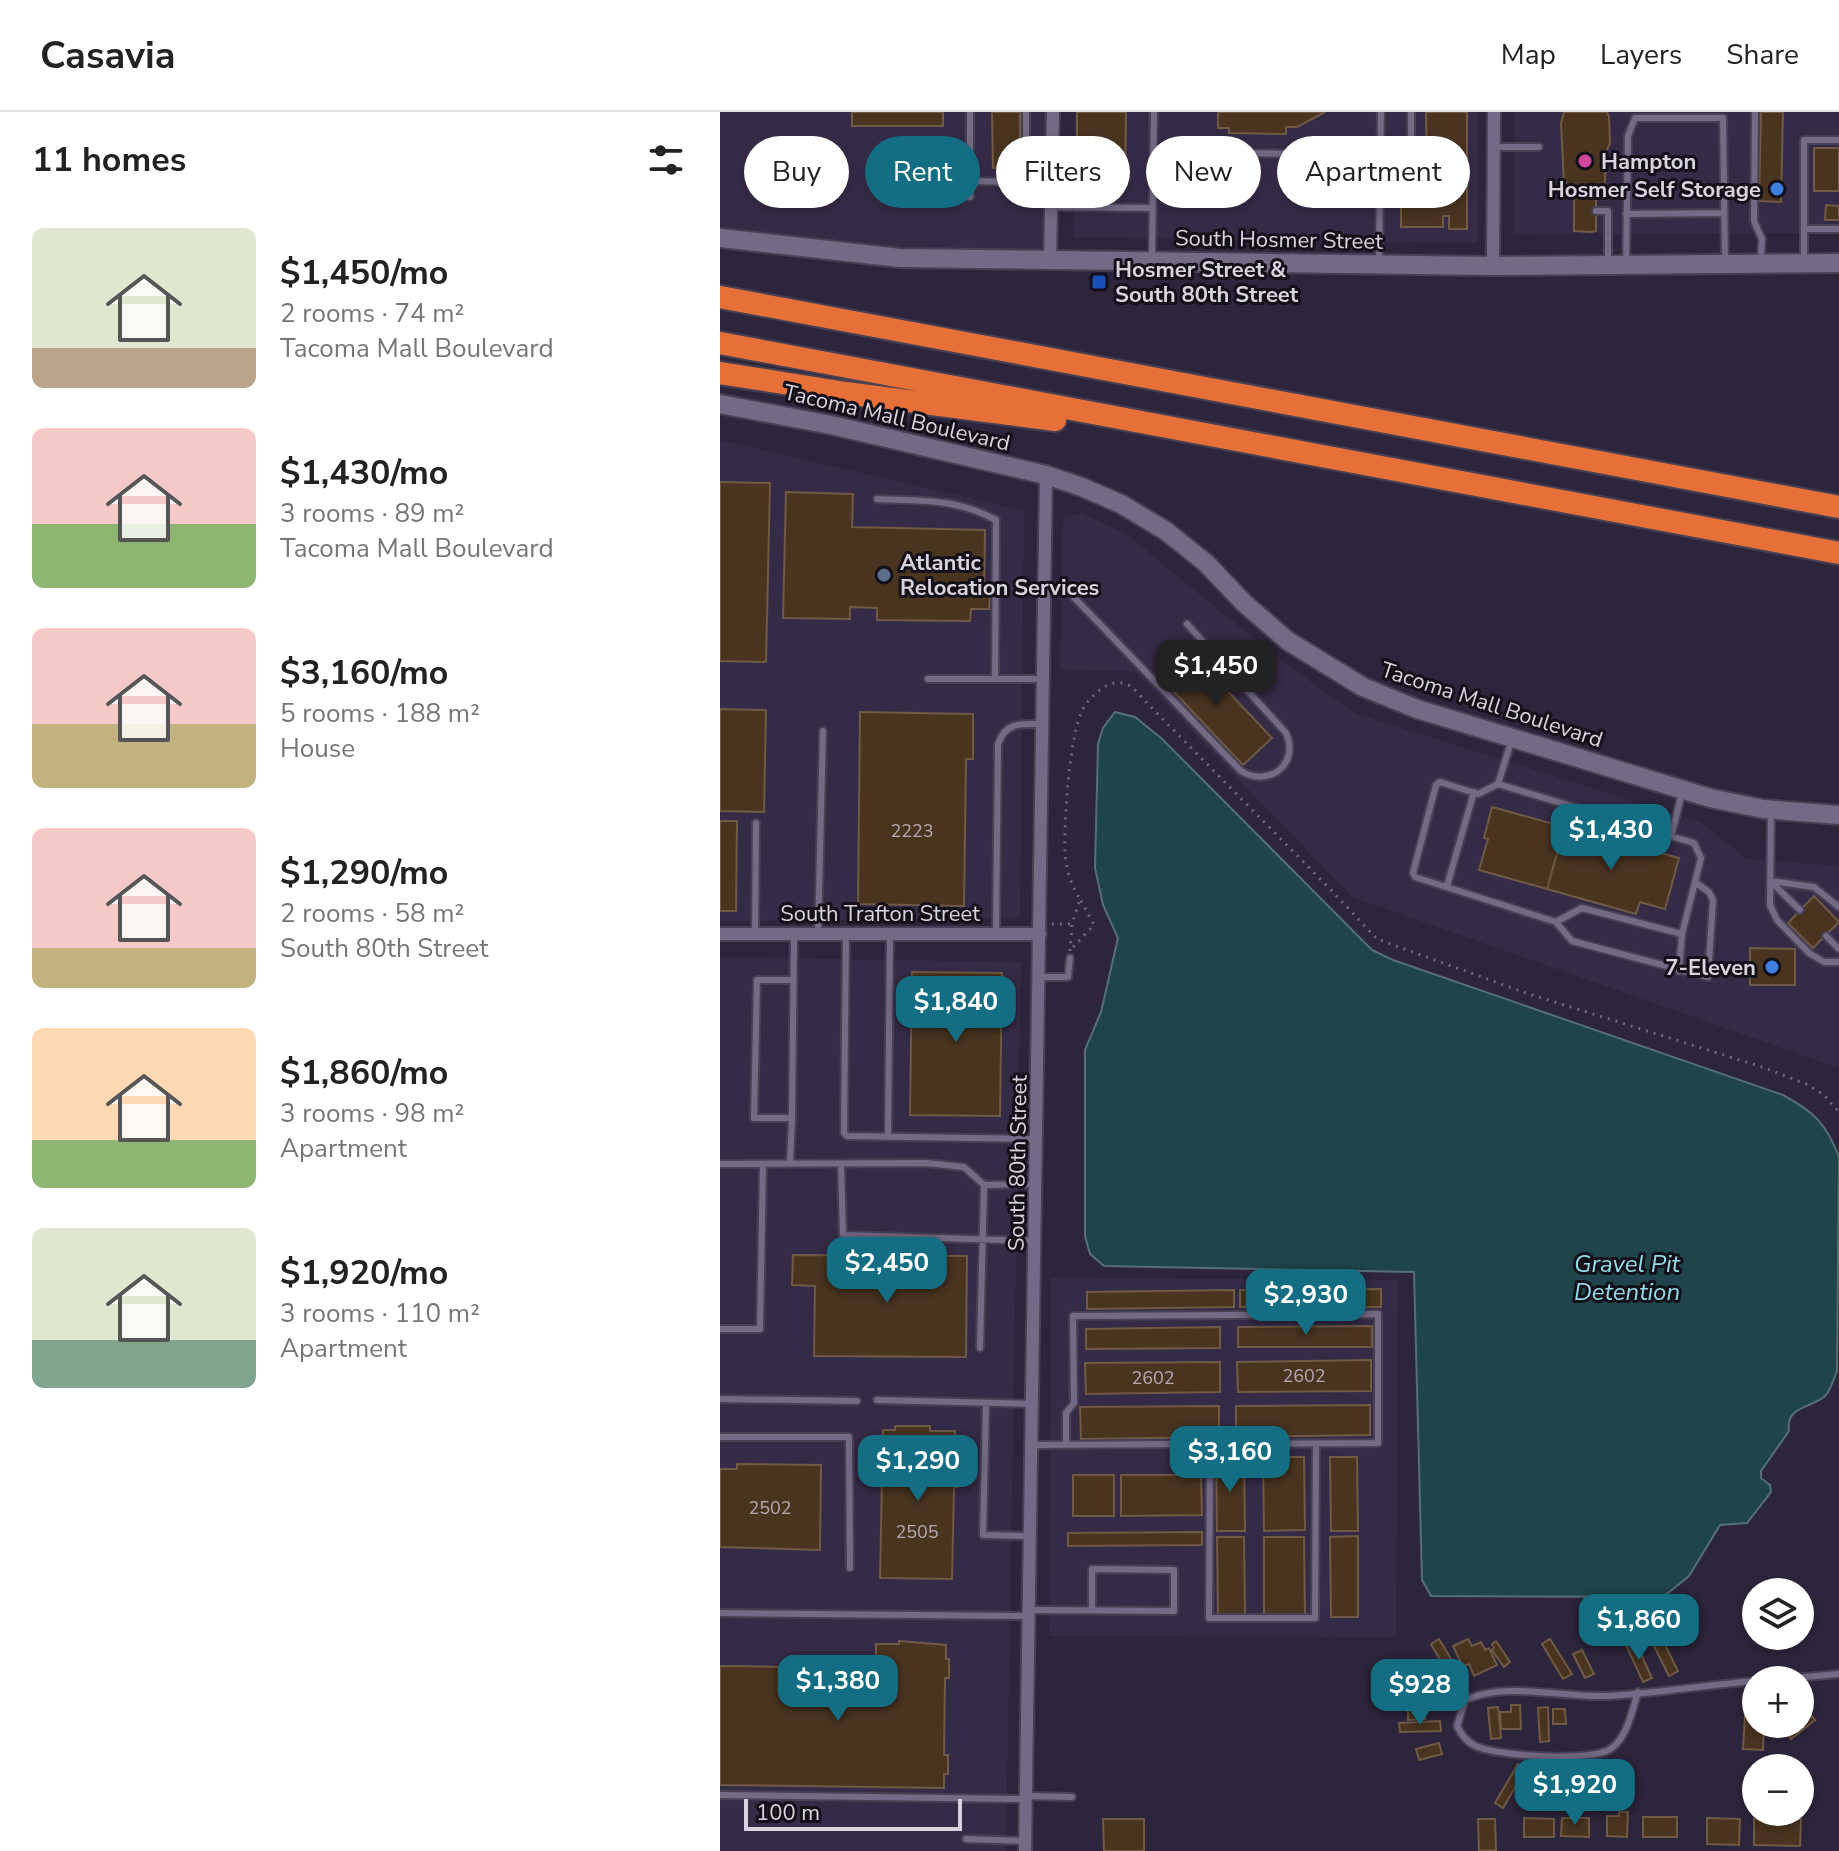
<!DOCTYPE html>
<html lang="en">
<head>
<meta charset="utf-8">
<style>
	body { margin:0; font-family:"Nunito Sans",sans-serif; background:#f6f6f6; color:#222; height:100vh; display:flex; flex-direction:column; font-size:30px; white-space:nowrap }
	* { box-sizing:border-box; margin:0 }
	p { font-size:26px; color:#767676 }
	.icon { flex:none; width:44px; height:44px; fill:none; stroke:currentColor; stroke-width:2; stroke-linecap:round; stroke-linejoin:round }
	.map { position:relative; flex:1; overflow:hidden }
	.drawer { display:flex; flex-direction:column; background:#fff; width:720px }
	.drawer>* { flex:none }
	.guide { position:absolute; left:24px; top:24px; width:760px; height:72px; display:flex; gap:16px }
	.tools { position:absolute; left:1022px; top:1466px; display:grid; gap:16px }
	.tools a { display:grid; place-items:center; width:72px; height:72px; border-radius:50%; background:#fff; box-shadow:0 4px 12px #0003; font-size:40px }
	.scale { position:absolute; left:24px; bottom:20px; width:218px; box-sizing:border-box; padding-left:8px; border:4px solid #d8d3e1; border-top:0; font-size:22px; line-height:28px; white-space:nowrap; color:#d8d3e1; -webkit-text-stroke:6px #14101a; paint-order:stroke }
	.price { position:absolute; translate:-50% -68px; padding:0 18px; border-radius:16px; background:#146e83; color:#fff; font-size:26px; line-height:52px; filter:drop-shadow(0 2px 4px #0008) }
	.price::after { content:''; position:absolute; left:50%; top:48px; width:24px; height:18px; margin-left:-12px; background:inherit; clip-path:polygon(0 0,100% 0,50% 100%) }
	.price.on { background:#222; color:#fff }
	ul { padding:0; list-style:none }
	li { display:flex; align-items:center; gap:24px; height:200px; padding:0 32px }
	li span { display:grid; place-items:center; flex:none; width:224px; height:160px; border-radius:12px; color:#555 }
	li>.icon { margin-inline-start:auto }
	span .icon { width:96px; height:96px; fill:#fffc; stroke-width:1 }
	li b { font-size:34px }
	h2 { display:flex; justify-content:space-between; align-items:center; height:96px; padding:0 32px; font-size:34px }
	.tag { padding:0 28px; border-radius:36px; background:#fff; box-shadow:0 4px 12px #0003; font-size:28px; line-height:72px }
	.tag.on { background:#146e83; color:#fff }
	header { display:flex; align-items:center; gap:48px; box-sizing:border-box; height:112px; padding:0 40px; background:#fff; border-bottom:2px solid #e0e0e0 }
	header strong { font-size:38px }
	nav { display:flex; gap:44px; margin-inline-start:auto; font-size:28px }
	main { display:flex; flex:1; min-height:0 }
	.map>svg:first-child { display:block }
	.built { fill:#362b47 }
	.water { fill:#1f444a; stroke:#566f77; stroke-width:2 }
	.building { fill:#493420; stroke:#6f5a46; stroke-width:2 }
	.lines { fill:none; stroke-linecap:round; stroke-linejoin:round }
	.service-casing { stroke:#484053; stroke-width:10 }
	.minor-casing { stroke:#484053; stroke-width:16 }
	.secondary-casing { stroke:#484053; stroke-width:22 }
	.motorway-casing { stroke:#484053; stroke-width:26 }
	.path { stroke:#70697c; stroke-width:3; stroke-dasharray:2 6; stroke-linecap:butt }
	.service { stroke:#746a85; stroke-width:6 }
	.minor { stroke:#746a85; stroke-width:12 }
	.secondary { stroke:#746a85; stroke-width:18 }
	.motorway { stroke:#e67038; stroke-width:22 }
	.hotel-dot { fill:#d1479c; stroke:#14101a; stroke-width:3 }
	.shop-dot { fill:#3f7fe0; stroke:#14101a; stroke-width:3 }
	.transit-dot { fill:#1a4fb4; stroke:#14101a; stroke-width:3 }
	.service-dot { fill:#5c6f8a; stroke:#14101a; stroke-width:3 }
	.labels { text-anchor:middle; stroke-width:6; stroke-linejoin:round; paint-order:stroke }
	.number-label { font-size:18px; fill:#b4abb1 }
	.poi-label { font-size:22px; font-weight:bold; fill:#d8d3e1; stroke:#14101a; text-anchor:start }
	.street-label { font-size:22px; fill:#d8d3e1; stroke:#14101a }
	.water-label { font-size:24px; font-style:italic; fill:#94dce8; stroke:#14101a }
</style>
</head>
<body>
<header>
<strong>Casavia</strong>
<nav><a>Map</a><a>Layers</a><a>Share</a></nav>
</header>
<main>
<section class="drawer">
<h2>11 homes<svg class="icon" aria-label="filters" viewBox="0 0 24 24"><path d="M4 7h16M4 17h16"/><circle cx="9" cy="7" r="2"/><circle cx="15" cy="17" r="2"/></svg></h2>
<ul>
<li><span style="background:linear-gradient(#dfe7d0 75%,#b9a48a 0)"><svg class="icon" aria-label="home" viewBox="0 0 24 24"><path d="M3 11l9-7 9 7M6 9v11h12V9"/></svg></span><div><b>$1,450/mo</b><p>2 rooms · 74 m²</p><p>Tacoma Mall Boulevard</p></div></li>
<li><span style="background:linear-gradient(#f6c9c9 60%,#8fb573 0)"><svg class="icon" aria-label="home" viewBox="0 0 24 24"><path d="M3 11l9-7 9 7M6 9v11h12V9"/></svg></span><div><b>$1,430/mo</b><p>3 rooms · 89 m²</p><p>Tacoma Mall Boulevard</p></div></li>
<li><span style="background:linear-gradient(#f6c9c9 60%,#c2b280 0)"><svg class="icon" aria-label="home" viewBox="0 0 24 24"><path d="M3 11l9-7 9 7M6 9v11h12V9"/></svg></span><div><b>$3,160/mo</b><p>5 rooms · 188 m²</p><p>House</p></div></li>
<li><span style="background:linear-gradient(#f6c9c9 75%,#c2b280 0)"><svg class="icon" aria-label="home" viewBox="0 0 24 24"><path d="M3 11l9-7 9 7M6 9v11h12V9"/></svg></span><div><b>$1,290/mo</b><p>2 rooms · 58 m²</p><p>South 80th Street</p></div></li>
<li><span style="background:linear-gradient(#ffd9b3 70%,#8fb573 0)"><svg class="icon" aria-label="home" viewBox="0 0 24 24"><path d="M3 11l9-7 9 7M6 9v11h12V9"/></svg></span><div><b>$1,860/mo</b><p>3 rooms · 98 m²</p><p>Apartment</p></div></li>
<li><span style="background:linear-gradient(#dfe7d0 70%,#7fa58c 0)"><svg class="icon" aria-label="home" viewBox="0 0 24 24"><path d="M3 11l9-7 9 7M6 9v11h12V9"/></svg></span><div><b>$1,920/mo</b><p>3 rooms · 110 m²</p><p>Apartment</p></div></li>
</ul>
</section>
<div class="map">
<svg width="1119" height="1739" viewBox="0 0 1119 1739">
	<rect width="100%" height="100%" fill="#2d253b"/>
	<path class="built" d="M0 0H333L330 148 0 126Z
		M355 0H758V131L353 125Z
		M794 0H1119V121L794 122Z
		M0 328 304 399 300 806 0 809Z
		M362 401 405 421 522 517 599 576 637 602 980 710 1027 747 1119 754V956L632 785 414 559 340 558 342 426 344 405Z
		M0 845 301 850 286 1739H0Z
		M331 1166 678 1168 676 1525 329 1524Z"/>
	<path class="water" d="M395 600 415 605 441 626 652 838 673 848 1063 983C1094 1000 1106 1011 1119 1045L1117 1259C1114 1266 1111 1278 1105 1284 1092 1296 1065 1294 1069 1319L1041 1359V1366L1050 1373 1051 1380 1027 1411 1000 1413 969 1464 943 1485 711 1484 702 1468 694 1160 384 1154 370 1142 365 1124V938L381 900 398 826 383 793 375 756 378 632 383 616Z"/>
	<path class="building" d="M132 0H223V14H132Z
		M272 0H300V55L273 56Z
		M357 0H406L405 75H357Z
		M498 0H605L577 15H566V22L509 21V16H498Z
		M706 0H747V117H729V104H723V115H681V74H707Z
		M844 0H887L889 5 890 31 887 38 884 80H875L872 84H876V119L871 120 854 119V84H857L856 80H846V70H844L841 11Z
		M1041 0H1063L1061 90 1039 89Z
		M1094 36H1119V79H1094Z
		M1106 93 1119 94V108H1105Z
		M0 370 50 371 46 550 0 549Z
		M66 380 133 382 132 415 265 418 264 483 270 484 269 497H251L250 509 157 508V496L130 495V507L63 506Z
		M469 538 552 626 523 653 440 565Z
		M0 597 46 598 44 700 0 699Z
		M140 600 253 602V647H246L244 794 138 792Z
		M772 695 841 714 836 731H840L827 777 759 758 768 727 764 726Z
		M0 709H17L16 799H0Z
		M841 714 959 746 945 797 920 790 916 802 827 777 840 731H836Z
		M1094 784 1119 810 1093 836 1068 811Z
		M1030 836 1075 837V873H1030Z
		M192 860 282 861 280 1004 190 1003Z
		M73 1143 247 1144 246 1245 94 1244 95 1174 72 1173Z
		M661 1177V1195H520V1178Z
		M514 1178V1195L367 1197V1180Z
		M652 1214V1235H518V1215Z
		M500 1215V1236L366 1237V1217Z
		M651 1248V1279L518 1280 517 1250Z
		M500 1250V1280L366 1282 365 1251Z
		M650 1293V1323L516 1325V1294Z
		M499 1294V1325L361 1327 360 1295Z
		M175 1314H210V1319H235L234 1358H239L238 1375H234L232 1467 160 1466 163 1318H175Z
		M496 1345H524L525 1419H497Z
		M543 1345H584L585 1418 544 1419Z
		M610 1345H637L638 1419H611Z
		M17 1352 101 1353 100 1438 0 1435V1357H17Z
		M353 1363H394V1404H353Z
		M401 1363H481L482 1403 401 1404Z
		M482 1420V1433L348 1434V1421Z
		M638 1424V1505H611L610 1425Z
		M497 1425H524L525 1502 498 1503Z
		M544 1425H584L585 1502H544Z
		M941 1525 958 1559 949 1564 932 1530Z
		M719 1527 740 1562 731 1566 711 1532Z
		M748 1527 752 1534 761 1530 765 1538 769 1536 777 1553 754 1564 749 1552 743 1555 733 1534Z
		M830 1527 852 1562 843 1567 822 1532Z
		M179 1529 226 1533V1547H229V1566H225L224 1643H228V1662H224V1676L0 1673V1554L156 1556V1532H179Z
		M776 1529 790 1550 784 1555 772 1538 774 1536 772 1532Z
		M915 1529 932 1566 923 1570 906 1533Z
		M862 1538 874 1562 865 1566 853 1542Z
		M676 1580H689V1586H720V1596H676Z
		M791 1593H800L801 1617H781L780 1600H791Z
		M778 1595 781 1626 771 1627 768 1596Z
		M828 1595 829 1629 820 1630 818 1596Z
		M705 1597V1607L688 1608V1598Z
		M833 1597H845L846 1612H833Z
		M1089 1601 1095 1608 1071 1627 1066 1619 1075 1612H1080V1608Z
		M1025 1604H1036V1612H1044L1043 1638 1023 1637Z
		M720 1609 721 1619 680 1620 679 1611Z
		M719 1631 722 1642 699 1648 696 1637Z
		M798 1652 806 1657 783 1696 775 1691Z
		M851 1653 860 1657 840 1698 831 1694Z
		M820 1656 829 1661 823 1673 830 1677 821 1693 812 1688 808 1696 800 1691Z
		M899 1700H908L907 1725 887 1724V1704H899Z
		M923 1705H957V1725H923Z
		M804 1706 834 1707V1725H804Z
		M842 1706H869V1725L841 1724Z
		M987 1706 1020 1707 1019 1733 987 1732Z
		M1034 1706 1081 1707 1080 1734 1034 1733Z
		M383 1707H424V1739H384Z
		M758 1707H775L776 1738 759 1739Z"/>
	<g class="lines">
		<g class="service-casing">
			<path id="service" d="M1035 0 1034 109 1042 127 1041 148
				M773 35H819
				M691 39V0
				M433 40 660 43
				M660 65H677L691 58V53
				M250 69 293 70 306 57V0
				M250 85V0
				M332 95 433 96
				M876 99H888V151
				M906 102 1004 101
				M1084 117H1119
				M432 148 434 0
				M1084 148V28H1119
				M659 149 661 0
				M906 151 908 24 915 6H1003L1005 148
				M157 387C202 389 235 386 276 408L275 567
				M325 472 348 479 521 659C549 676 580 652 566 621L467 512
				M208 567H323
				M778 672 791 630
				M1051 700 1050 793 1057 808 1089 841 1104 850H1119
				M951 724 962 681
				M1050 769 1094 775 1119 795
				M1050 769 1080 798
				M727 774 754 680
				M836 810 862 796 962 822
				M35 820 36 711
				M98 821 103 619
				M126 821 124 1021 127 1024 314 1027
				M276 821 278 632C286 609 302 612 322 612
				M1106 824 1119 837
				M959 859 962 822 981 746 974 731 778 672 758 682 720 670 716 673 693 761 695 765 836 810 852 829 988 865 993 788 989 780 975 770
				M319 865H348L350 846
				M73 868H37L34 1006H72L74 823
				M168 1025 170 821
				M0 1052 206 1051 244 1055 264 1073 317 1072
				M70 1052 72 1006
				M121 1052 123 1123 316 1129
				M0 1217H40L43 1052
				M260 1236 264 1073
				M0 1287 137 1289
				M157 1288 313 1292
				M266 1291 263 1423 311 1424
				M0 1325H129L130 1456
				M313 1333 658 1331V1202L353 1204 354 1291 346 1301V1333
				M490 1333 489 1506H595L596 1332
				M310 1498 454 1499V1458L372 1457V1498
				M0 1501 309 1504
				M1051 1568 1119 1562
				M918 1580C912 1599 908 1623 892 1636 873 1651 781 1644 758 1635 747 1631 742 1623 737 1614L745 1588C787 1569 842 1586 887 1584 937 1581 986 1573 1036 1569
				M0 1683 304 1687
				M306 1684 352 1685
				M246 1727 305 1729"/>
		</g>
		<g class="minor-casing">
			<path id="minor" d="M330 148 333 0
				M773 154 774 0
				M0 822H320
				M305 1739 326 363"/>
		</g>
		<g class="secondary-casing">
			<path id="secondary" d="M0 126 180 146 773 154 1119 151
				M0 292 111 313 326 363 362 375 401 392 446 419 486 451 524 491 568 529 643 575 697 597 990 686 1043 697 1119 703"/>
		</g>
		<g class="motorway-casing">
			<path id="motorway" d="M0 185 1119 395
				M0 231 1119 441
				M0 261 126 281 335 308"/>
		</g>
		<path class="path" d="M332 812H352
			M353 835 374 813 360 787
			M350 839 352 812 360 787C351 773 346 757 345 741 344 709 349 621 364 595 368 588 375 582 381 577 389 571 400 568 410 574 416 578 422 586 427 591L610 777 657 827 803 880 1045 956 1086 972 1103 982 1119 1000"/>
		<use href="#service" class="service"/>
		<use href="#minor" class="minor"/>
		<use href="#secondary" class="secondary"/>
		<use href="#motorway" class="motorway"/>
	</g>
	<circle class="hotel-dot" cx="865" cy="49" r="8"/>
	<g class="shop-dot">
		<circle cx="1057" cy="77" r="8"/>
		<circle cx="1052" cy="855" r="8"/>
	</g>
	<rect class="transit-dot" x="371" y="162" width="16" height="16" rx="4"/>
	<circle class="service-dot" cx="164" cy="463" r="8"/>
	<g class="labels">
		<g class="number-label">
			<text x="192" y="725">2223</text>
			<text x="584" y="1270">2602</text>
			<text x="433" y="1272">2602</text>
			<text x="50" y="1402">2502</text>
			<text x="197" y="1426">2505</text>
		</g>
		<g class="poi-label">
			<text x="881" y="57">Hampton</text>
			<text x="1041" y="85" text-anchor="end">Hosmer Self Storage</text>
			<text x="395" y="165">Hosmer Street &amp;<tspan x="395" dy="25">South 80th Street</tspan></text>
			<text x="180" y="458">Atlantic<tspan x="180" dy="25">Relocation Services</tspan></text>
			<text x="1036" y="863" text-anchor="end">7-Eleven</text>
		</g>
		<g class="street-label">
			<text transform="translate(559 127) rotate(1)" y="8">South Hosmer Street</text>
			<text transform="translate(177 305) rotate(13)" y="8">Tacoma Mall Boulevard</text>
			<text transform="translate(772 592) rotate(18)" y="8">Tacoma Mall Boulevard</text>
			<text x="160" y="809">South Trafton Street</text>
			<text transform="translate(297 1051) rotate(-89)" y="8">South 80th Street</text>
		</g>
		<g class="water-label">
			<text x="907" y="1160">Gravel Pit<tspan x="907" dy="28">Detention</tspan></text>
		</g>
	</g>
</svg>
<div class="tools">
<a><svg class="icon" aria-label="layers" viewBox="0 0 24 24"><path d="M12 4l9 5-9 5-9-5zM3 14l9 5 9-5"/></svg></a>
<a>+</a>
<a>−</a>
</div>
<div class="scale">100 m</div>
<b class="price on" style="left:496px;top:596px">$1,450</b>
<b class="price" style="left:891px;top:760px">$1,430</b>
<b class="price" style="left:236px;top:932px">$1,840</b>
<b class="price" style="left:167px;top:1193px">$2,450</b>
<b class="price" style="left:586px;top:1225px">$2,930</b>
<b class="price" style="left:510px;top:1382px">$3,160</b>
<b class="price" style="left:198px;top:1391px">$1,290</b>
<b class="price" style="left:919px;top:1550px">$1,860</b>
<b class="price" style="left:118px;top:1611px">$1,380</b>
<b class="price" style="left:700px;top:1615px">$928</b>
<b class="price" style="left:855px;top:1715px">$1,920</b>
<div class="guide">
<a class="tag">Buy</a>
<a class="tag on">Rent</a>
<a class="tag">Filters</a>
<a class="tag">New</a>
<a class="tag">Apartment</a>
</div>
</div>
</main>
</body>
</html>
